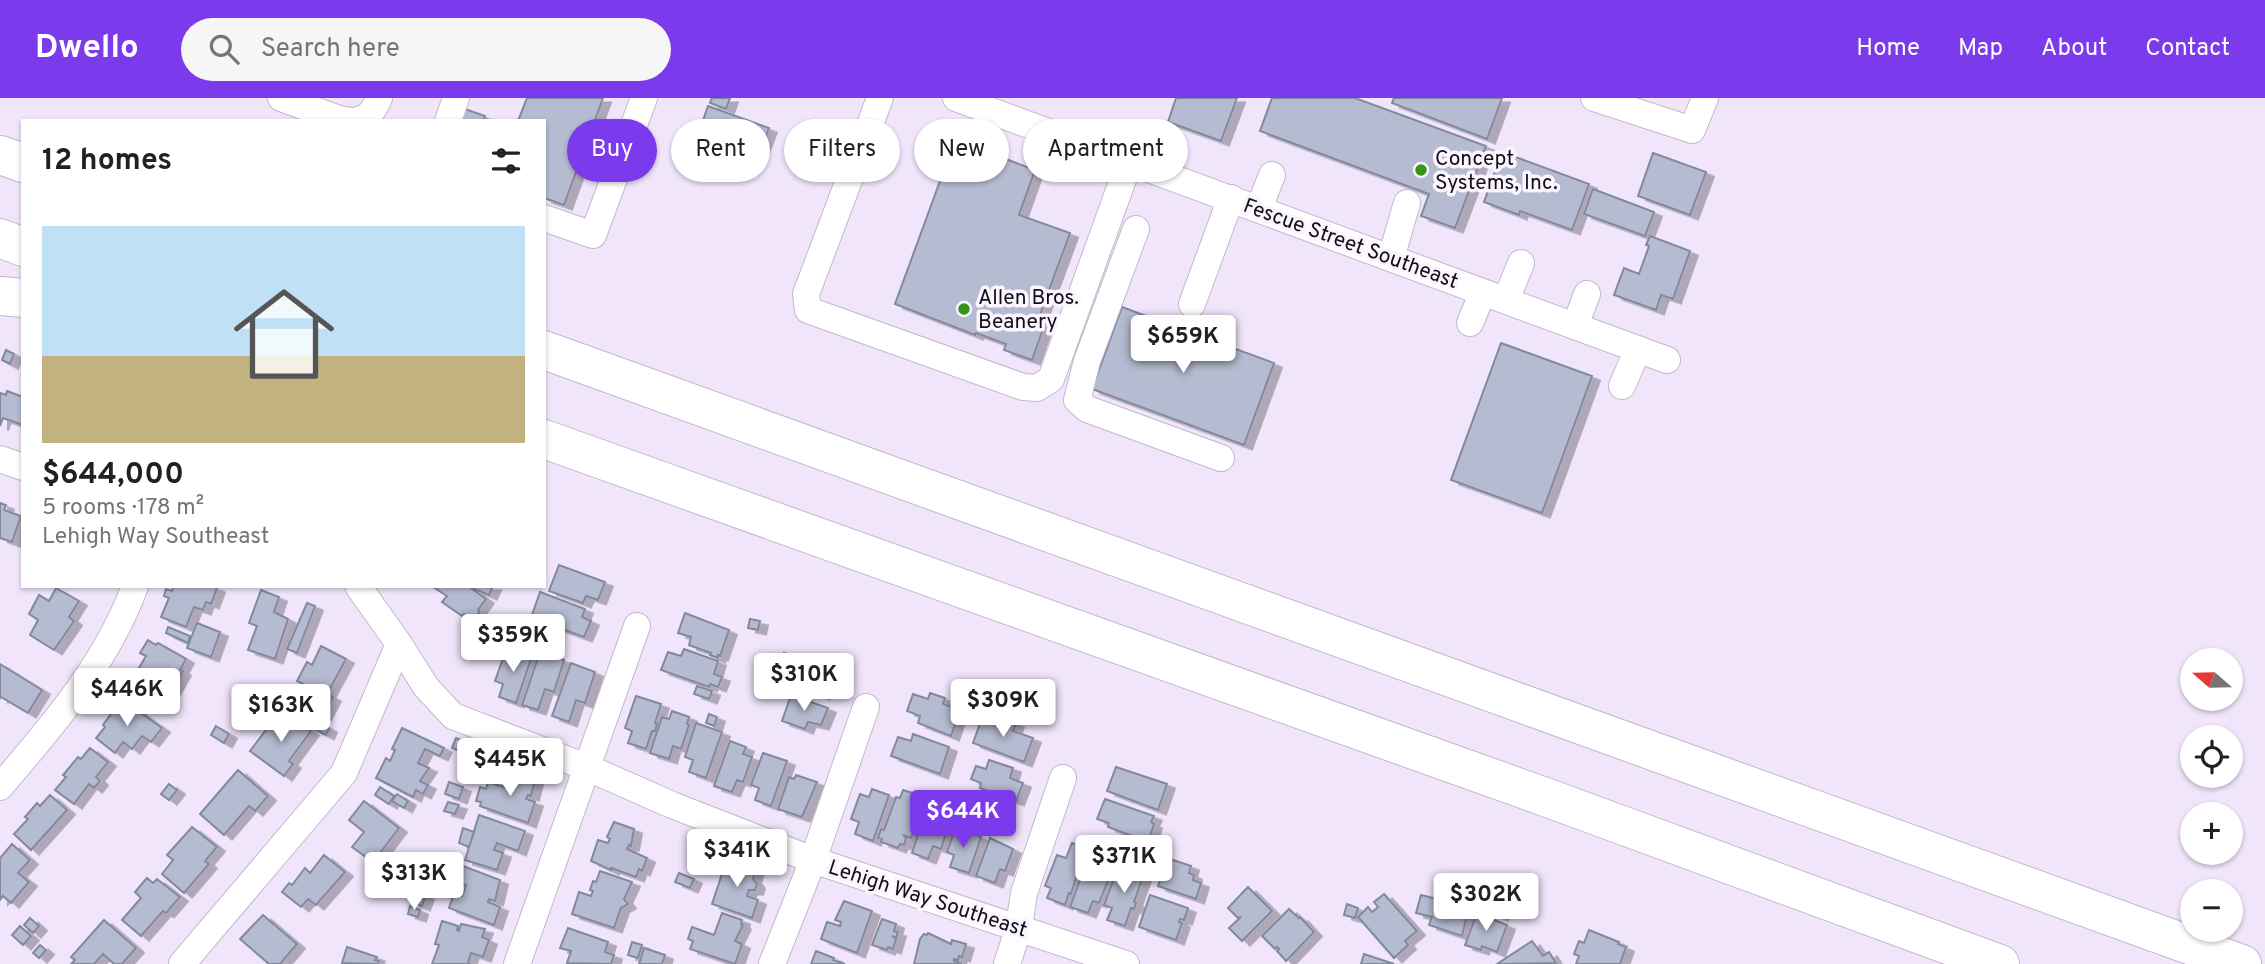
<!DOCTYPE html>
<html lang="en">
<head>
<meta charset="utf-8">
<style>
	body { margin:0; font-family:Overpass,sans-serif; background:#f6f6f6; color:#202124; height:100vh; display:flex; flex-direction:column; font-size:26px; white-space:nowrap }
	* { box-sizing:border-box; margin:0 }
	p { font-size:23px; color:#757577 }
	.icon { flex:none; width:38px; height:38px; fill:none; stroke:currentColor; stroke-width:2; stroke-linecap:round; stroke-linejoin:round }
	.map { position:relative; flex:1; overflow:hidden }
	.details { position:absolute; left:21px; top:21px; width:525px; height:469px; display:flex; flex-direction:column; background:#fff; border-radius:0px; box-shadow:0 2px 5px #0004 }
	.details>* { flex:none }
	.top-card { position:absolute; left:567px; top:21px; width:665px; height:63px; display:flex; gap:14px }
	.needle { width:46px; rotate:290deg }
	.controls { position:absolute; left:2180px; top:550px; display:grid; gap:14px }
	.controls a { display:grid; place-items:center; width:63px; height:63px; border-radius:50%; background:#fff; box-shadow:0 2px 5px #0004; font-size:35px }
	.price { position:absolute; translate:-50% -60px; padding:0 16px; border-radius:7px; background:#fff; color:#222; font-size:23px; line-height:46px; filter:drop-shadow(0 2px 4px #0008) }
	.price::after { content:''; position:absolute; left:50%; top:42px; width:21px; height:16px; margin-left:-10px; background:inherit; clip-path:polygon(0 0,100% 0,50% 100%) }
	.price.active { background:#7c3aed; color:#fff }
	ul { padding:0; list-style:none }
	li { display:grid; align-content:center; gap:14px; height:371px; padding:0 21px }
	li span { display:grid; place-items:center; height:217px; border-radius:0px; color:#555 }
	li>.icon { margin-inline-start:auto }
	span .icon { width:126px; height:126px; fill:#fffc; stroke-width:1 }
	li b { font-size:30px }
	h2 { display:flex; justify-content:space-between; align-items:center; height:84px; padding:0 21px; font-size:30px }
	.chip { padding:0 24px; border-radius:32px; background:#fff; box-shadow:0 2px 5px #0004; font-size:24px; line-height:63px }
	.chip.active { background:#7c3aed; color:#fff }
	header { display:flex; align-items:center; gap:42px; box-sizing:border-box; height:98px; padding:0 35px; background:#7c3aed; color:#fff }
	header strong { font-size:33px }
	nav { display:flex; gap:38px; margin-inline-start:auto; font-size:24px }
	.search { width:490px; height:63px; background:#f6f6f6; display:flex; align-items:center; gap:18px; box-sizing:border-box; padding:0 24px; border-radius:38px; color:#757577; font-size:26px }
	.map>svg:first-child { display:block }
	.building { fill:#b5bbd0; stroke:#83899d; stroke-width:2; filter:url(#shadow) }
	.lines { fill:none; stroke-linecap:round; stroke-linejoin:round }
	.minor-casing { stroke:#c2b8cd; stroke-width:28 }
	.highway-casing { stroke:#c2b8cd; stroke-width:40 }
	.minor { stroke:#fff; stroke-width:26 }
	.highway { stroke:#fff; stroke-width:38 }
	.poi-dot { fill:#349517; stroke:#faf5fe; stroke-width:2.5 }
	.labels { text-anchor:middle; stroke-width:7; stroke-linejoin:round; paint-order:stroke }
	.poi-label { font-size:21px; fill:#120e15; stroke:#faf5fe; text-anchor:start }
	.street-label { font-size:21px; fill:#120e15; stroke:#faf5fe }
</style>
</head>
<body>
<header>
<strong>Dwello</strong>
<div class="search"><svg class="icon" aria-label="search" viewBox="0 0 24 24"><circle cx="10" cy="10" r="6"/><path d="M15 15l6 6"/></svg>Search here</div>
<nav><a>Home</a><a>Map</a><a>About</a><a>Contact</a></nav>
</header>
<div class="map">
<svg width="2265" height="866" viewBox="0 0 2265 866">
	<defs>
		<filter id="shadow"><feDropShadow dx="8" dy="4.5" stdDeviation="0" flood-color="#0004"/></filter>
	</defs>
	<rect width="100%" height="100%" fill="#f0e5fb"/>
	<path class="building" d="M527 0H603L564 107 544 100V23H518Z
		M712 0H730L726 11 710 5Z
		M1176 0H1237L1221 43 1168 24Z
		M1272 0H1355L1486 48 1455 130 1421 118 1429 96 1260 33Z
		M1394 0H1502L1487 41 1392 5Z
		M708 8 769 30 757 61 697 40Z
		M465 11 485 18 483 23H461Z
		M955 42 1035 72 1019 117 1070 135 1037 225 1044 228 1032 262 1004 252 1006 246 976 235 975 237 895 206Z
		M1502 54 1589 86 1572 132 1520 113 1519 117 1484 104Z
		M1653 55 1706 74 1690 117 1638 98Z
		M1593 91 1654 114 1645 138 1584 116Z
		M1650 138 1690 153 1673 201 1661 197 1656 212 1614 197 1624 170 1639 176 1649 148 1646 147Z
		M1122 209 1186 233 1190 221 1215 230 1211 242 1274 265 1244 347 1092 291Z
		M1501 245 1592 278 1542 415 1451 382Z
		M6 252 14 256 10 266 2 262Z
		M7 293 23 299V327L3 320 0 328V295L6 297Z
		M0 405 6 407 4 412 21 418 12 444 0 440Z
		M559 467 605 484 598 502 586 498 583 505 549 493Z
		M174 488H212L217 490 211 506 206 504 203 512 194 509 186 529 161 519 169 500 164 498 166 491 172 493Z
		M468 488 486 501 478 512 480 514 472 522 464 516 462 518 442 504 447 498 433 489Z
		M475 488H493L489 497 474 491Z
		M56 490 79 503 69 519 74 523 54 552 30 537 38 522 29 516 39 497 49 503Z
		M261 492 279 499 274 514 288 521 275 561 248 552 257 528 249 525Z
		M540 494 585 511 582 519 591 523 584 539 531 520Z
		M307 505 315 508 297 555 287 551Z
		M685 515 729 532 720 558 718 557 717 560 710 557 711 555 689 547 691 539 678 535Z
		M750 521 760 523 758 532 748 530Z
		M197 525 220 534 211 559 187 550Z
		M168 529 190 538 188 545 166 535Z
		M148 542 156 547 158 545 186 561 180 572 183 573 169 598 159 592 151 606 126 592 146 558 140 555Z
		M321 548 346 561 327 596 333 599 323 618 293 603 303 586 297 583 307 564 312 567Z
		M507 549 532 558 516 605 499 599 503 586 495 583Z
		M684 551 718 563 714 576 722 579 718 589 710 586 709 589 661 572 668 554 681 558Z
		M540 554 564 562 554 594 545 591 538 612 522 607Z
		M784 555 819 567 816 575 828 580 822 597 775 580Z
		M571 565 595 574 585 605 576 602 569 624 552 618Z
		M0 566 42 592 28 615 1 599 0 600Z
		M279 588 293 595 288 605 274 598Z
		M697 588 712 593 709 601 694 596Z
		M930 595 945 600 943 606 960 612 951 638 918 625 920 618 907 613 913 596 928 601Z
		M791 597 828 610 821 627 808 624 805 631 782 623Z
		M636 598 661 606 655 625 657 626 655 633H652L646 651 628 645 632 633 625 630Z
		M122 601 162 630 151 644 142 638 132 651 123 644 115 655 96 640 105 629 103 627Z
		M672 613 689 619 687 626 689 627 681 651 673 648 669 661 650 655 662 619 669 621Z
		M287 616 311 633 289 663 293 666 284 678 250 653 272 624 278 629Z
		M709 616 717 619 714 628 706 625Z
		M982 620 1003 628 1006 621 1016 625 1013 633 1033 640 1024 664 973 645Z
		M317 624 329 630 326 637 314 631Z
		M696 625 722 634 706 680 689 674 693 662 685 659Z
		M216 628 229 636 224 645 211 637Z
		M402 630 444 650 440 658 425 651 418 665 429 670 420 683 428 687 423 696 416 692 413 699 376 680 386 660 390 663 395 652 392 651Z
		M913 636 949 649 940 676 891 658 898 639 911 643Z
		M456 640 463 643 459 653 452 650Z
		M730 643 746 649 743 656 752 659 743 684 737 682 732 694 714 688Z
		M90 650 108 664 96 679 100 683 94 690 89 686 74 706 55 692 66 679 63 677 78 659 81 661Z
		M763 655 787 663 771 708 755 702 759 690 751 687Z
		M989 662 1013 670 1010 680 1023 685 1016 703 980 690 981 685 971 681 976 668 986 671Z
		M1116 669 1167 686 1158 712 1107 693Z
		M238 672 268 698 255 713 249 708 224 737 200 716Z
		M512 674 535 682 531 698 528 697 526 701 535 704 528 725 480 708 481 704 476 703 480 689 486 691 488 684 507 690Z
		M796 677 817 684 802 719 778 711 789 679 794 681Z
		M449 684 463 689 459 701 445 696Z
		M169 686 177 692 169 702 161 696Z
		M380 689 394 698 389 706 375 697Z
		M872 691 889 697 873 743 855 736 859 724 851 721 860 696 869 699Z
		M903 692 916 696 912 704 923 708 911 740 903 737 906 740 904 747 900 746 898 750 881 744 882 741 878 740 881 731 884 732 896 699 900 700Z
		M397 696 408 703 404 710 392 703Z
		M50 697 67 712 31 752 14 736 28 721 25 719 37 705 40 708Z
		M1105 701 1154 718 1151 724 1154 726 1148 744 1108 729 1109 725 1097 721Z
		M364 703 399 730 373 764 352 749 364 734 349 722Z
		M448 704 459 707 455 716 444 713Z
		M928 708 952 717 941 751 933 748 928 761 912 755Z
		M479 717 525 733 518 753 497 745 494 752 503 755 497 772 465 762Z
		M614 724 634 731 631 748 629 747 627 751 647 760 642 773 639 771 636 779 611 770V772L591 763 598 742 608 745 610 741 607 739Z
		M192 729 217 749 205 763 209 766 184 795 162 776 173 762 167 757Z
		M956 729 981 739 969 775 950 769 954 757 947 754Z
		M463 730 474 734 469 749 459 745Z
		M990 740 1013 751 1005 773 1000 771 995 785 976 778Z
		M692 742 702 745 699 754 689 750Z
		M1072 745 1085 749 1071 796 1069 795 1065 807 1047 800 1051 790 1045 788 1057 757 1066 760Z
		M12 746 30 762 18 775 29 784 11 805 3 798 0 802V760Z
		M1091 752 1114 760 1113 765H1115L1099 805 1093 803 1088 815 1070 809Z
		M324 757 345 774 316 807 308 801 301 809 282 794 289 785 292 787 305 770 310 775Z
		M1167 760 1191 768 1189 775 1194 777 1193 782 1201 785 1196 801 1158 788Z
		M727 761 756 771 753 781 757 786 755 792H749L747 798 758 802 752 820 712 806Z
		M463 768 500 782 495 803 489 801 488 804 500 809 494 827 449 810 454 795 462 798 466 787 457 784Z
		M1132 769 1145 773 1134 804 1136 805 1134 811 1131 810 1125 828 1107 822 1112 810 1104 807 1117 773 1129 777Z
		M600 773 632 784 624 801 628 806 621 810 614 830 572 816 579 794 591 798 593 793 590 792 593 783 596 784Z
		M679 775 694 781 690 790 675 784Z
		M147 780 153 785 157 781 180 799 166 815 163 813 141 838 122 822 141 800 135 794Z
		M1248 789 1272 813 1242 843 1229 830 1241 819 1238 820 1228 810Z
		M415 793 426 797 422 808 411 804Z
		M1384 796 1417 833 1405 843 1408 847 1394 860 1358 819 1368 809 1372 814 1378 809 1374 804Z
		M1150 797 1188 810 1184 822 1180 821 1179 824 1182 825 1176 842 1139 829Z
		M1421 797 1469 809 1462 838 1429 827 1432 819 1416 815Z
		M844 803 872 813 857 855 821 841 827 824 840 828 841 824 835 822Z
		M1347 806 1358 810 1355 820 1344 817Z
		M1494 806 1504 810 1500 818 1491 814Z
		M410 808 420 812 418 819 408 816Z
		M1289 811 1299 820 1300 819 1314 834 1286 863 1277 853 1279 851 1277 849 1275 851 1262 838Z
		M722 815 742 822 741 826 743 827 735 843 742 846 735 866 690 851 693 843 688 841 692 829 714 837Z
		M1477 815 1507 827 1497 854 1482 848 1481 852 1465 847Z
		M263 817 297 846 280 866H269L240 841Z
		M30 820 39 828 33 835 24 827Z
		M882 821 896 826 894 833 898 834 896 840 892 838 896 841 893 851 888 849 887 852 872 847Z
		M104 822 136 850 122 866H114L103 856 94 866H71L75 862 71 859Z
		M442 823 458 828 457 832 459 833 461 826 485 831 482 839 489 842 483 859 471 855 468 865 471 866H432L439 847 435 846Z
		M20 828 31 838 23 847 12 837Z
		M568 830 608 844 605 854 614 857 611 866 567 865 571 853 560 850Z
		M1589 832 1619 844 1618 846 1626 849 1620 866H1576L1579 858 1574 856 1579 843 1584 845Z
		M928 835 951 846 952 842 966 846 962 859 959 858 958 862 954 861V863L962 866H914L920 841 924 836 927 837Z
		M1532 843 1543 858 1549 854 1556 865 1497 866Z
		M632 844 642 847 638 860 628 857Z
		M40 847 46 852 39 860 33 855Z
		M347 849 377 859 375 862 379 863 378 866 342 865Z
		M644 850 665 857 662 866H639Z
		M816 853 834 860 833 862 845 866H811Z
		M1364 856 1394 866H1361Z"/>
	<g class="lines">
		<g class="minor-casing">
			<path id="minor" d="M281 0 339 21 352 23
				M880 0 806 196 808 212 1023 289 1037 290 1051 281 1130 62
				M956 0 1667 262
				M1594 0 1692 32 1705 0
				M354 23C369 20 373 14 379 0
				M448 23 456 0
				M1259 110 1272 77
				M544 120 593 137 644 0
				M1136 131 1087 263 1077 302 1087 311 1221 360
				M1391 160 1407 105
				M1506 202 1521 165
				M1192 206 1231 100
				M1470 225 1483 194
				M1575 228 1587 196
				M1622 288 1638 251
				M0 361 23 369
				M358 488 399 546 426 589 453 618 586 669 672 707 813 762 1126 866
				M0 689C53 627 107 565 135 488
				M182 866 344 675 399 546
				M517 866 637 528
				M772 866 813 762 866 609
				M1007 866 1019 829 1024 795 1063 680"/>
		</g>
		<g class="highway-casing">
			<path id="highway" d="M0 57 23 65
				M0 140 23 149
				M0 198 23 200
				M544 252 2242 866
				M544 341 1548 700 2000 866"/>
		</g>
		<use href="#minor" class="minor"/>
		<use href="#highway" class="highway"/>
	</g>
	<g class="poi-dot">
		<circle cx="1421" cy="72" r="7"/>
		<circle cx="964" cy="211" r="7"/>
	</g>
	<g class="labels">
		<g class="poi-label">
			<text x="1435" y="67">Concept<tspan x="1435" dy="24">Systems, Inc.</tspan></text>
			<text x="978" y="206">Allen Bros.<tspan x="978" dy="24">Beanery</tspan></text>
		</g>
		<g class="street-label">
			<text transform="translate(1351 145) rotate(20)" y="7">Fescue Street Southeast</text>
			<text transform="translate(928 800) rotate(18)" y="7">Lehigh Way Southeast</text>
		</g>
	</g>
</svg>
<div class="controls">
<a><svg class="needle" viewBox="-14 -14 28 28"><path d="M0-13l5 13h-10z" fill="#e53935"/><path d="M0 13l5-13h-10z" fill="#757577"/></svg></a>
<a><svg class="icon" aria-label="locate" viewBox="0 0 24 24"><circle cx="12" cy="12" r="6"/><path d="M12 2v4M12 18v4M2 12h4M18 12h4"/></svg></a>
<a>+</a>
<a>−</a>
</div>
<b class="price" style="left:1183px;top:277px">$659K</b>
<b class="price" style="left:513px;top:576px">$359K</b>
<b class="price" style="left:804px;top:615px">$310K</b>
<b class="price" style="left:127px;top:630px">$446K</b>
<b class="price" style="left:1003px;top:641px">$309K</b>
<b class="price" style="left:281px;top:646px">$163K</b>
<b class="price" style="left:510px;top:700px">$445K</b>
<b class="price active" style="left:963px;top:752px">$644K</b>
<b class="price" style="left:737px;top:791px">$341K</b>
<b class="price" style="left:1124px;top:797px">$371K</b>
<b class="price" style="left:414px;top:814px">$313K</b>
<b class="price" style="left:1486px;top:835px">$302K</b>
<div class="top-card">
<a class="chip active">Buy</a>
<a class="chip">Rent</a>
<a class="chip">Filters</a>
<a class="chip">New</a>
<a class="chip">Apartment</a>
</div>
<section class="details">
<h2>12 homes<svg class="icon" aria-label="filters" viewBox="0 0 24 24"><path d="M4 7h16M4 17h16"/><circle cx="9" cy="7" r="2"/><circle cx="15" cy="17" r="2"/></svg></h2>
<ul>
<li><span style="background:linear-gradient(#bfe0f5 60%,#c2b280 0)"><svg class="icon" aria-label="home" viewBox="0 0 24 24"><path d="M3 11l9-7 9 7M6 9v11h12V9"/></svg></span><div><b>$644,000</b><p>5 rooms · 178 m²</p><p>Lehigh Way Southeast</p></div></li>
</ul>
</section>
</div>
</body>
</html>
